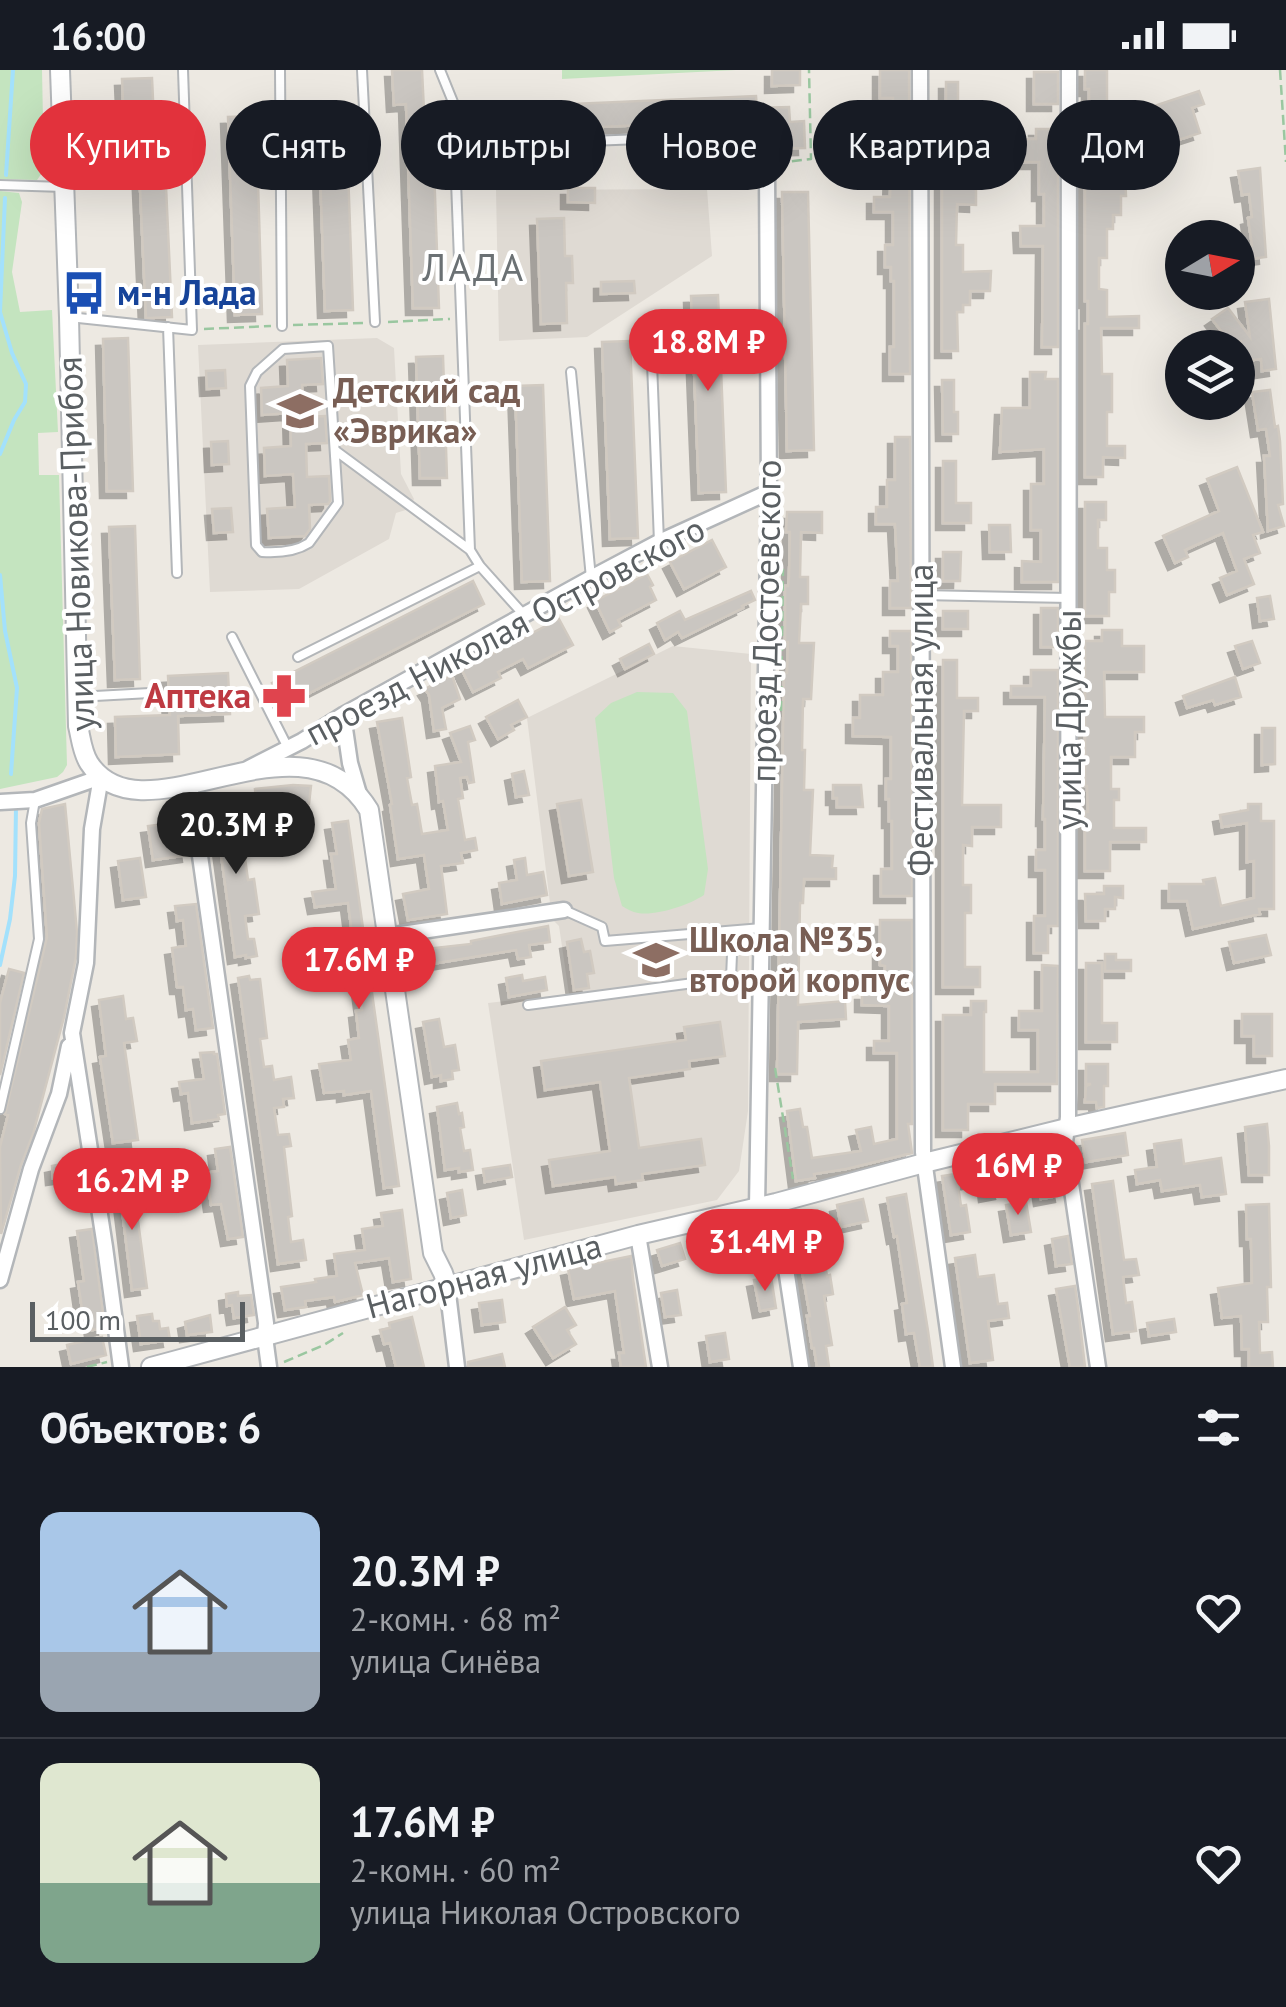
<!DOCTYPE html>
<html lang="ru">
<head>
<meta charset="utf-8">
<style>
	body { margin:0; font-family:"PT Sans",sans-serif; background:#20242c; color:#f1f3f6; height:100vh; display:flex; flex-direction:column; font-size:38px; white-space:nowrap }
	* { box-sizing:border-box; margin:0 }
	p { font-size:32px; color:#9ea1a6 }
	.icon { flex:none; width:55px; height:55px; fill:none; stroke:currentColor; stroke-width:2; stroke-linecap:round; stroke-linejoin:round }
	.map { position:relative; height:1297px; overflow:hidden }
	.details { display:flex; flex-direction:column; background:#171b24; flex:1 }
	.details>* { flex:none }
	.hud { position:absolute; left:30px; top:30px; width:1228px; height:90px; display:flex; gap:20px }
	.needle { width:65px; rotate:80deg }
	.tools { position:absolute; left:1165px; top:150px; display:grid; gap:20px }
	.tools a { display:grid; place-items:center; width:90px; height:90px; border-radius:50%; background:#171b24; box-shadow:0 10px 40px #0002; font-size:50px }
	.scale { position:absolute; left:30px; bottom:25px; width:215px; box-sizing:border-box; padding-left:10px; border:5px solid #5a5f62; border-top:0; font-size:28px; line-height:35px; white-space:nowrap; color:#5a5f62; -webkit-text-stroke:8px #fff; paint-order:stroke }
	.price { position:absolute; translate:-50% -85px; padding:0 22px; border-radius:35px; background:#e2323c; color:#fff; font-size:32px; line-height:65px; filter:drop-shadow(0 2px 5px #0008) }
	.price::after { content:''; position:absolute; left:50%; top:60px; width:30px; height:22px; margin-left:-15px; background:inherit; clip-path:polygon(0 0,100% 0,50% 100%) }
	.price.selected { background:#222; color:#fff }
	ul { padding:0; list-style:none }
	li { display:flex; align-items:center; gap:30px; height:250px; padding:0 40px }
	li+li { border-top:2px solid #363941 }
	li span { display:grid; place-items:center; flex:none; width:280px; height:200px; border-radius:20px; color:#555 }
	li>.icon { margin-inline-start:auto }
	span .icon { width:120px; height:120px; fill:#fffc; stroke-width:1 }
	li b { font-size:42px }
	h2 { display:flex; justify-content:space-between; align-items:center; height:120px; padding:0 40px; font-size:42px }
	.pill { padding:0 35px; border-radius:45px; background:#171b24; box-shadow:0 10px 40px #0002; font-size:35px; line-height:90px }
	.pill.selected { background:#e2323c; color:#fff }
	.status { display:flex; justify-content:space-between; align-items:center; height:70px; padding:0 50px; background:#171b24; direction:ltr }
	.status svg { height:28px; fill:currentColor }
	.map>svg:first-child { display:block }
	.education { fill:#dfdad3 }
	.green { fill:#c4e4bf }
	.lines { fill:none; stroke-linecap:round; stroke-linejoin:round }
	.stream { stroke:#a3e1fc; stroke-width:4 }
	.building { fill:#cac6c1; stroke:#d1cac1; stroke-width:2.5; filter:url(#shadow) }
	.service-casing { stroke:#b3b6b9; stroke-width:12 }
	.minor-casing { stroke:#b3b6b9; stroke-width:19 }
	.tertiary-casing { stroke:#b3b6b9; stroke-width:22 }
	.path { stroke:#9ac7a0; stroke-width:2.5; stroke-dasharray:10 5; stroke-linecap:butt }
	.service { stroke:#fff; stroke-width:8 }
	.minor { stroke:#fff; stroke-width:14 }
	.tertiary { stroke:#fff; stroke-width:18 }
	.labels { text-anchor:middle; stroke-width:8; stroke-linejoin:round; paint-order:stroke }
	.transit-label { font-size:35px; font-weight:bold; fill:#164399; stroke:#fff; text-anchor:start }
	.education-label { font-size:35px; font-weight:bold; fill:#785e54; stroke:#fff; text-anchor:start }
	.street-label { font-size:35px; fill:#5a5f62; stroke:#fff }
	.health-label { font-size:35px; font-weight:bold; fill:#be3a42; stroke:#fff; text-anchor:end }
	.neighbourhood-label { font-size:38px; letter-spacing:2.5px; fill:#6b7174; stroke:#fff }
</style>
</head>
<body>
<div class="status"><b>16:00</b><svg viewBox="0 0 49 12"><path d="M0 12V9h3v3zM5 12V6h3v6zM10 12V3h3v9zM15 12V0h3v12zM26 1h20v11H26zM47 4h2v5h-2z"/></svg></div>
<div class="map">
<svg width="1286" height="1297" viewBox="0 0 1286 1297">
	<defs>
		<filter id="shadow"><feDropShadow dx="-7" dy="7" stdDeviation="0" flood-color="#0004"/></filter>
	</defs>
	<rect width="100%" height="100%" fill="#ede9e2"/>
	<path class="education" d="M707 119 712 186 587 267 499 271 496 120Z
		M377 268 394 278 401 404 414 429 409 439 396 443 389 469 299 519 210 522 198 275Z
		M673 576 751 584 748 1041 739 1101 717 1130 524 1170 488 933 569 924 559 856 552 849 527 648Z"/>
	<path class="green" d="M0 0H42L44 100 37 110 0 109Z
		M562 0H736L562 9Z
		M0 121 19 123 22 132 12 202 20 242 52 240 58 362 38 363 39 405H59L67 695 63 702 57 707 0 719Z
		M637 622 673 623 687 641 708 799 704 825C689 835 657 846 638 843 632 842 627 839 622 836L614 808 595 648 611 633Z"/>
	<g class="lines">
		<path class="stream" d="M6 105 13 0
			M0 384 14 350 25 332 26 314 12 283 0 242 5 128
			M0 505 5 561 17 618 11 704
			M0 895 10 849 15 806 16 736"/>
	</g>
	<path class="building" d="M392 0H422L424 41H432L439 238H413L406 34 394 35Z
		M772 0H800V15L772 16Z
		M880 0H909L910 304H890V277H894V211H891V197H885V175H893V142H874V127H890L893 28H880Z
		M1085 0H1107V56L1120 57 1121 85H1135V101H1125L1126 126H1121V145H1113V159H1107V188H1099V219L1107 220V247L1139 246V258H1101L1102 304H1112V342H1107V376H1125V388L1103 387V407H1085V254H1088V231H1085V50H1089V19H1085Z
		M1034 2H1058V34H1034Z
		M152 8 154 51H163L172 247 150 248H146L137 52 124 53 122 9Z
		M946 12H958V41L1000 42V59L967 60 965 103H976V135L957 134 956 175H963V202L991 201 990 221H970V235H963V242H957L958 281H942V41H946Z
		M1199 21 1204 34 1192 38 1200 63 1169 73 1166 63 1160 65 1151 37Z
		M756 26 757 38 789 37 790 52 804 51 805 78 765 79 758 69 757 50 483 62 482 38Z
		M346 44 353 240 325 241 318 45Z
		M256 46 262 244 235 245 228 47Z
		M1036 59H1058V277H1042L1043 176H1021L1020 156H1044V124H1039V92H1017V81L993 80V69H1036Z
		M1260 98 1266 187 1242 190 1240 176 1252 175 1248 148 1252 147 1249 124 1242 125 1238 101Z
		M568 118H595V133L568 132Z
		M782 122H808L814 380 787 381Z
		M564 148 565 186H572L573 213H566L567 253 541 254 537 149Z
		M634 211 635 223 601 224V212Z
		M718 225 726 422 699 423 691 226Z
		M1269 229 1276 299 1262 301 1261 289 1244 291 1241 271 1228 275 1225 266 1212 249 1228 238 1250 267 1245 232Z
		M128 268 133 421H107L103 269Z
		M630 271 638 468 610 469 602 272Z
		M443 286 447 408H420L416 287Z
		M321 288 323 314 302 315 304 347 325 346 327 373 306 374 307 407 329 406 330 431 328 434 309 435 310 459 305 466 269 468 267 439 295 437 293 404 265 406 264 378 291 376 290 343 262 345 261 318 288 316 287 290Z
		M225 300 226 318 207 319 206 301Z
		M1030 302H1046L1045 309H1058V512H1022V491L1041 492V460H1031V414H1044V379L1000 382 1002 338H1030Z
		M942 310H954V342H958V364H943Z
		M543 315 550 511 522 512 515 316Z
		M1270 320 1275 357 1278 356 1280 371 1283 434 1278 435 1284 456 1268 461 1264 386H1270L1266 359 1258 360 1252 322Z
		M895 367H910L911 538H890V511H898L895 454H876V437H887V410H895Z
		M228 371 229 394 212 395 211 372Z
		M943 391H956V433H971V453H943Z
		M1237 397 1263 462 1253 465 1260 483 1244 489 1254 514 1227 525 1220 508 1237 501 1223 463 1185 480 1188 487 1175 493 1163 466 1219 441 1207 409Z
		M1085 432H1106V450H1098V478H1107V500H1115V522H1109V546H1085Z
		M231 438 233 462 214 463 212 439Z
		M787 442H822V463L801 462 800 507H808V534H801L799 573H814L811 629H803L802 680H805L804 720H813L810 785 833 786 832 797 836 798V809H804L803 833H800L798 935 845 931 846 949 798 952 797 1004H777L784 603H787L788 572H785V516H788L789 507 790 462H786Z
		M989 455H1010L1011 482H990Z
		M135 456 140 609 115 610 109 457Z
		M712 470 726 497 684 519 670 492Z
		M943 482H961L960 511H943Z
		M647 504 653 515 650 517 656 530 618 550 621 556 610 562 595 531Z
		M473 511 484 534 284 636 272 613Z
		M751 521 755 530 742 536 743 538 682 568 678 562 665 570 657 553 680 541 685 550Z
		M1270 526 1274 549 1260 551 1257 528Z
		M1041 538H1058V577H1041Z
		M943 541H968V559H943Z
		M559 549 573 575 528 598 523 589 498 602 501 608 473 622 462 600Z
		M1102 560H1122V576H1144V602H1104L1105 647H1144V662H1135V687H1111V719H1119V730H1114V758H1146V772H1110V801H1085V742H1088L1087 716H1085V571H1102Z
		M890 561H911L912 826H881V799H892V751H889V729H886V709H891V667L853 666V648H860V625H883V602H898V576H890Z
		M1252 571 1260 593 1243 599 1235 576Z
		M649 574 654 584 625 599 620 589Z
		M943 590H957V628H978V641H964L962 735H1001V757H972V776L963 775V815H971V843H965V897H980V917H943Z
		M1031 600H1058V856H1048V883H1034V846H1045V800H1036V780H1045V749H1043L1045 627H1011V616H1031Z
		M228 603 230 644 178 646 179 684 116 687 115 647 170 645 168 606Z
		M452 605 460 629 442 638 446 659 434 661 429 625 425 619Z
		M1235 607 1241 627 1215 635 1213 630 1187 638 1183 626Z
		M518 630 527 647 511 655 514 660 498 669 486 647Z
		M402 648 411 707 407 708 412 735 417 734 422 764 448 760 443 731 439 732 435 696 461 692 450 663 470 656 475 670 468 672 474 712 469 713 467 707 460 708 463 728 458 729 465 770 475 768 477 780 461 783 463 793 441 796 447 844 408 850 403 824 429 819 424 785 398 789 390 735 392 734 377 652Z
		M1262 658H1275V694L1262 695Z
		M524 701 529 725 516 727 512 704Z
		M293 715 311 716 309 734 285 732 286 740 270 743 268 730 256 732 255 719Z
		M833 715H861L863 737H837V728H833Z
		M237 730 248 810 254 809 259 844 245 846 248 869H254L257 886 246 888V885L235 887 214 733Z
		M581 730 593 802 569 806 557 734Z
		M181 733 189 785 153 790 148 756 172 753 170 735Z
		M65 734 77 862 76 887 64 947 33 1064 21 1095 1 1164 0 1077 8 1045 5 1044 47 867 39 753 42 739Z
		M1248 734H1261V751H1274V839H1259L1260 844 1193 859 1187 831H1169V814H1204L1203 810 1215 808 1221 836 1254 828V791L1247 792V753L1222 757 1220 745 1248 740Z
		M348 751 399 1116 384 1118 371 1021 344 1025V1021L324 1023 319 994 351 990 348 970 359 968 356 941 362 940 348 833 315 837 312 822 336 819 331 784H337L332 753Z
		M140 788 146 827 123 830 118 791Z
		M525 788 527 805 543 802 547 825 502 834 499 813 517 810 514 790Z
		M1104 816H1123V828L1115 827V839H1105V851H1086L1085 824H1104Z
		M196 834 213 958 196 960 193 939 186 940 183 917H177L172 878 186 876 183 850 177 851 175 836Z
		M880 850H912V1054H908L912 1083 846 1099 814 1104 815 1108 796 1111 787 1041 800 1039 803 1057H807L812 1088 861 1081 856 1060 871 1057 874 1074 897 1069V983H874V971H889V936L862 935V923H885V896L880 895Z
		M548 856 550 872 529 875 531 887 518 889 516 880 419 896 416 880 471 874V871Z
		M1266 865 1271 885 1234 893 1229 872Z
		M581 869 584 882 590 881 594 903 587 904 589 918 574 920 567 872Z
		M1105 884H1116V890H1131V901H1105Z
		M1086 893H1102V953H1117V972H1086Z
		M1042 895 1058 896 1057 1014H995V1034H968V1060H943V945H971V931H986V942H984V1002H1038V960H1019V941H1042Z
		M9 899 24 903 0 1005V933Z
		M522 905 523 911 545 907 547 920 509 927 506 908Z
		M249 906 250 910 260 909 267 968 260 969 264 997 272 996 274 1010 291 1007 294 1028 283 1029 284 1037 274 1038 278 1065 289 1064 291 1076 284 1077 292 1146 288 1147 291 1172 303 1170 306 1190 278 1194 238 908Z
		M123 926 126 949 133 948 137 971 124 973 138 1070 113 1073 100 987 106 986 99 930Z
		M1242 944H1272V986H1254V966H1242Z
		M439 949 444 977 455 975 459 1000 452 1001 453 1009 441 1011V1005L432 1007 423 952Z
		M720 952 725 986 689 991 690 999 629 1008 639 1078 701 1069 705 1095 642 1104 643 1110 616 1114 615 1107 553 1116 549 1090 610 1081 600 1012 545 1020 541 991 686 970 684 957Z
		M214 982V984H217L225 1044 218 1045 219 1049 192 1053 188 1023 181 1024 179 1012 204 1009 200 983Z
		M1086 994H1108V1016H1104V1037L1097 1038 1096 1032H1085L1086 1016 1091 1014H1086Z
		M457 1033 459 1044 462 1043 464 1057 460 1058 464 1081 470 1080 473 1100 459 1102V1098L445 1100 437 1037Z
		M1267 1054 1269 1076V1105H1249L1245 1057Z
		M1125 1063 1128 1085 1086 1092 1082 1070Z
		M1181 1070 1184 1094 1221 1088 1226 1124 1202 1127 1200 1115 1162 1121 1160 1110 1137 1114 1135 1100 1157 1097 1154 1074Z
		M230 1077 243 1167 228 1169 221 1134 211 1135 208 1114 200 1115 199 1104 218 1101 215 1079Z
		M1054 1080 1062 1125 1041 1129 1039 1116 1047 1114 1042 1082Z
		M81 1090 83 1104 53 1108 52 1096Z
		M993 1093 1002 1122 986 1125 984 1108 958 1115 961 1136 966 1135 970 1162 951 1165 942 1106 969 1102 968 1100Z
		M510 1095 512 1107 485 1112 483 1099Z
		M127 1097 133 1137 136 1136 147 1218 132 1220 117 1099Z
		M1113 1111 1124 1190 1136 1189 1139 1205 1123 1207 1126 1233 1132 1232 1136 1261 1113 1264 1092 1114Z
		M462 1120 466 1145 451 1148 447 1123Z
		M906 1124 928 1261 933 1297H920L914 1263 906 1264 902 1234 907 1233 897 1166 894 1167 887 1128Z
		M863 1129 868 1151 841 1157 837 1135Z
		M1026 1132 1031 1162 1011 1165 1006 1135Z
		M1269 1134 1271 1217H1267L1268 1252H1259L1260 1283 1272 1282 1273 1297H1249V1279H1242L1241 1246 1222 1248 1218 1218 1252 1213 1251 1169H1247L1246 1135Z
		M402 1140 411 1209 393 1212 389 1188 355 1193 363 1225 335 1232 334 1227 305 1231 306 1237 285 1240 281 1217 316 1212 315 1209 337 1206 334 1184 365 1180 362 1159 383 1156 381 1143Z
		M748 1156 754 1179 737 1183 731 1161Z
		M92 1159 105 1258 92 1260 90 1245 83 1246 78 1212 84 1211 77 1161Z
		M820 1163 827 1206 830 1205 833 1224 824 1226 832 1275 826 1276 829 1297H817L814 1278H812L807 1246H810L796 1167Z
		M1068 1166 1072 1194 1056 1196 1052 1169Z
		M680 1173 685 1189 662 1196 657 1180Z
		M975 1185 978 1207 994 1205 998 1234 1007 1233 1009 1248 988 1251 993 1290 970 1293 955 1188Z
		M631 1186 633 1209 646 1297H621L619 1283H624L615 1221 574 1229 568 1199Z
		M771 1207 776 1238 760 1241 754 1210Z
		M1075 1216 1078 1237 1085 1297H1070L1056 1219Z
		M677 1220 681 1245 665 1247 661 1223Z
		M238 1222V1226L251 1225 254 1245 234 1248 232 1235 227 1236 226 1224Z
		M502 1230 505 1252 482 1255 479 1233Z
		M565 1237 576 1255 567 1260 576 1274 553 1288 533 1257Z
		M152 1244 153 1251H159L160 1259 168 1258 170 1270 141 1274 137 1246Z
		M210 1245 212 1262 187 1265 185 1252Z
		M412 1247 424 1297H396L390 1273 384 1274 380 1260 390 1258 389 1253Z
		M1174 1249 1176 1262 1149 1266 1147 1253Z
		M725 1263 729 1289 710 1292 706 1266Z
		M102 1267 106 1285 71 1294 67 1275Z
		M502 1284 505 1297H468V1292Z"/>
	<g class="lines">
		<g class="service-casing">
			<path id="service" d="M280 0 282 256
				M362 0 375 252
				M440 0 453 32 470 480 480 496 524 545
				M487 75 742 65
				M0 115 64 117
				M69 247 192 260 183 0
				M168 257 177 503
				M651 267 659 472
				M328 276 338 433 309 473C295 482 278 483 262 482L256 475 250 316 257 302 283 279Z
				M571 302 591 508
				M336 381 470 480
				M921 525 1070 528
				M232 567 288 678
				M298 587 480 496
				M77 627 150 623
				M564 840 602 857 605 871 762 858
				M528 935 731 908 733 861
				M0 1039 39 869 31 753 35 730"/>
		</g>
		<g class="minor-casing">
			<path id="minor" d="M920 0 923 1082 953 1297
				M1069 0 1068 1047 1065 1073 1098 1297
				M743 65 767 101 769 422 757 1137
				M343 645 350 693 359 724
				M249 698 302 671 343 645 591 508 659 472 769 422
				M190 715 266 1253 265 1267 269 1297
				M0 732 35 730 101 707 92 759 86 893 72 963 105 1177 121 1297
				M388 866 564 840
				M776 1133 801 1297
				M638 1165 660 1297
				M0 1210 31 1099 59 1024 69 976
				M447 1215 457 1297"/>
		</g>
		<g class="tertiary-casing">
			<path id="tertiary" d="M60 0 69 247 78 656C81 668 82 682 89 693 143 777 301 629 369 740L433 1183 443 1203 447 1215
				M151 1297 638 1165 776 1133 924 1093 1067 1058 1286 1009"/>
		</g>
		<path class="path" d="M1280 0 1286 92
			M777 93 811 89 809 0
			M388 252 450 249
			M293 255 365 253
			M204 259 271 256
			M781 641 783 499
			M775 998 793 1109
			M284 1292 324 1275 343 1263
			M87 1297 107 1292"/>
		<use href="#service" class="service"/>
		<use href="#minor" class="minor"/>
		<use href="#tertiary" class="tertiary"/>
	</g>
	<defs>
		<g id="bus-bare" transform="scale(3.45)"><path d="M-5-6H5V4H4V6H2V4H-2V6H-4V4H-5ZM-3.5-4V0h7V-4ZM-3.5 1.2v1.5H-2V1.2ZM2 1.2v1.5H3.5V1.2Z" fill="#1a4fb4" stroke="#fff" stroke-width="2.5" paint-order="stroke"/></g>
		<g id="school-bare" transform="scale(3.45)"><path d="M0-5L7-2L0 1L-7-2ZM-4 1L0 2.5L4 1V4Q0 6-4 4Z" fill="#8d6e63" stroke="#fff" stroke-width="2.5" paint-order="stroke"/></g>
		<g id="pharmacy-bare" transform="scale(3.45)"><path d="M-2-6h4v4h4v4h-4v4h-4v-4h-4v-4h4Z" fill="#e0444e" stroke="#fff" stroke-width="2.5" paint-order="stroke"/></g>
	</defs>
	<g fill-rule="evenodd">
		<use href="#bus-bare" x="84" y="223"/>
		<use href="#school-bare" x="300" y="341"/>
		<use href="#pharmacy-bare" x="284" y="626"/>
		<use href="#school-bare" x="656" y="890"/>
	</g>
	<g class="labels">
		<g class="transit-label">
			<text x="117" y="235">м-н Лада</text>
		</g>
		<g class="education-label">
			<text x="333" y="333">Детский сад<tspan x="333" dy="40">«Эврика»</tspan></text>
			<text x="689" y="882">Школа №35,<tspan x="689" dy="40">второй корпус</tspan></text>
		</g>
		<g class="street-label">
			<text transform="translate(76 474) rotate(-92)" y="12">улица Новикова-Прибоя</text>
			<text transform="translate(766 551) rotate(-89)" y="12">проезд Достоевского</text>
			<text transform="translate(505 561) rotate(-28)" y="12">проезд Николая Островского</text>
			<text transform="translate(921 650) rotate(-90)" y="12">Фестивальная улица</text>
			<text transform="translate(1069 650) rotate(-90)" y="12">улица Дружбы</text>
			<text transform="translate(484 1206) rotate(-15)" y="12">Нагорная улица</text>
		</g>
		<g class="health-label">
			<text x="251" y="638">Аптека</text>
		</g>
		<g class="neighbourhood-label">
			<text x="474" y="211">ЛАДА</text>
		</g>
	</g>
</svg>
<div class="tools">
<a><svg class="needle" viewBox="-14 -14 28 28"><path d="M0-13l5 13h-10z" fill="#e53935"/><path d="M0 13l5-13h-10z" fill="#9ea1a6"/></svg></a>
<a><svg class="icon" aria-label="layers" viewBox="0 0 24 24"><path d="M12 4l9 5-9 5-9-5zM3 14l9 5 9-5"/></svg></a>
</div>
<div class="scale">100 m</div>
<b class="price" style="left:708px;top:324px">18.8M ₽</b>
<b class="price selected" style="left:236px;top:807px">20.3M ₽</b>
<b class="price" style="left:359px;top:942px">17.6M ₽</b>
<b class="price" style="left:1018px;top:1148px">16M ₽</b>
<b class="price" style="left:132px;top:1163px">16.2M ₽</b>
<b class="price" style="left:765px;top:1224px">31.4M ₽</b>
<div class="hud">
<a class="pill selected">Купить</a>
<a class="pill">Снять</a>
<a class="pill">Фильтры</a>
<a class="pill">Новое</a>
<a class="pill">Квартира</a>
<a class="pill">Дом</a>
</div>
</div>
<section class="details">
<h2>Объектов: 6<svg class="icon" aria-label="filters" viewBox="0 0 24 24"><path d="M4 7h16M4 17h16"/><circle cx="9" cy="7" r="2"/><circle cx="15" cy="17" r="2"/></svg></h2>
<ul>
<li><span style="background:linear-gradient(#a9c7e8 70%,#9aa5b1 0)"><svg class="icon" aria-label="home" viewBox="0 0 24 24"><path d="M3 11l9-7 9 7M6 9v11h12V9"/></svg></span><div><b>20.3M ₽</b><p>2-комн. · 68 m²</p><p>улица Синёва</p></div><svg class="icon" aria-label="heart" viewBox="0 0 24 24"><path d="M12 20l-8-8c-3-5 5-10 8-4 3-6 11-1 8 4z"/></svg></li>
<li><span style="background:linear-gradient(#dfe7d0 60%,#7fa58c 0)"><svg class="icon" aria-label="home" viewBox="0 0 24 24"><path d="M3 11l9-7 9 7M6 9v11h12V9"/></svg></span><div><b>17.6M ₽</b><p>2-комн. · 60 m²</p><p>улица Николая Островского</p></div><svg class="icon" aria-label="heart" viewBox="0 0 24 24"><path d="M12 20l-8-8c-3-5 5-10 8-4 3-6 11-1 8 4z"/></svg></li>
</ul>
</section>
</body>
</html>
